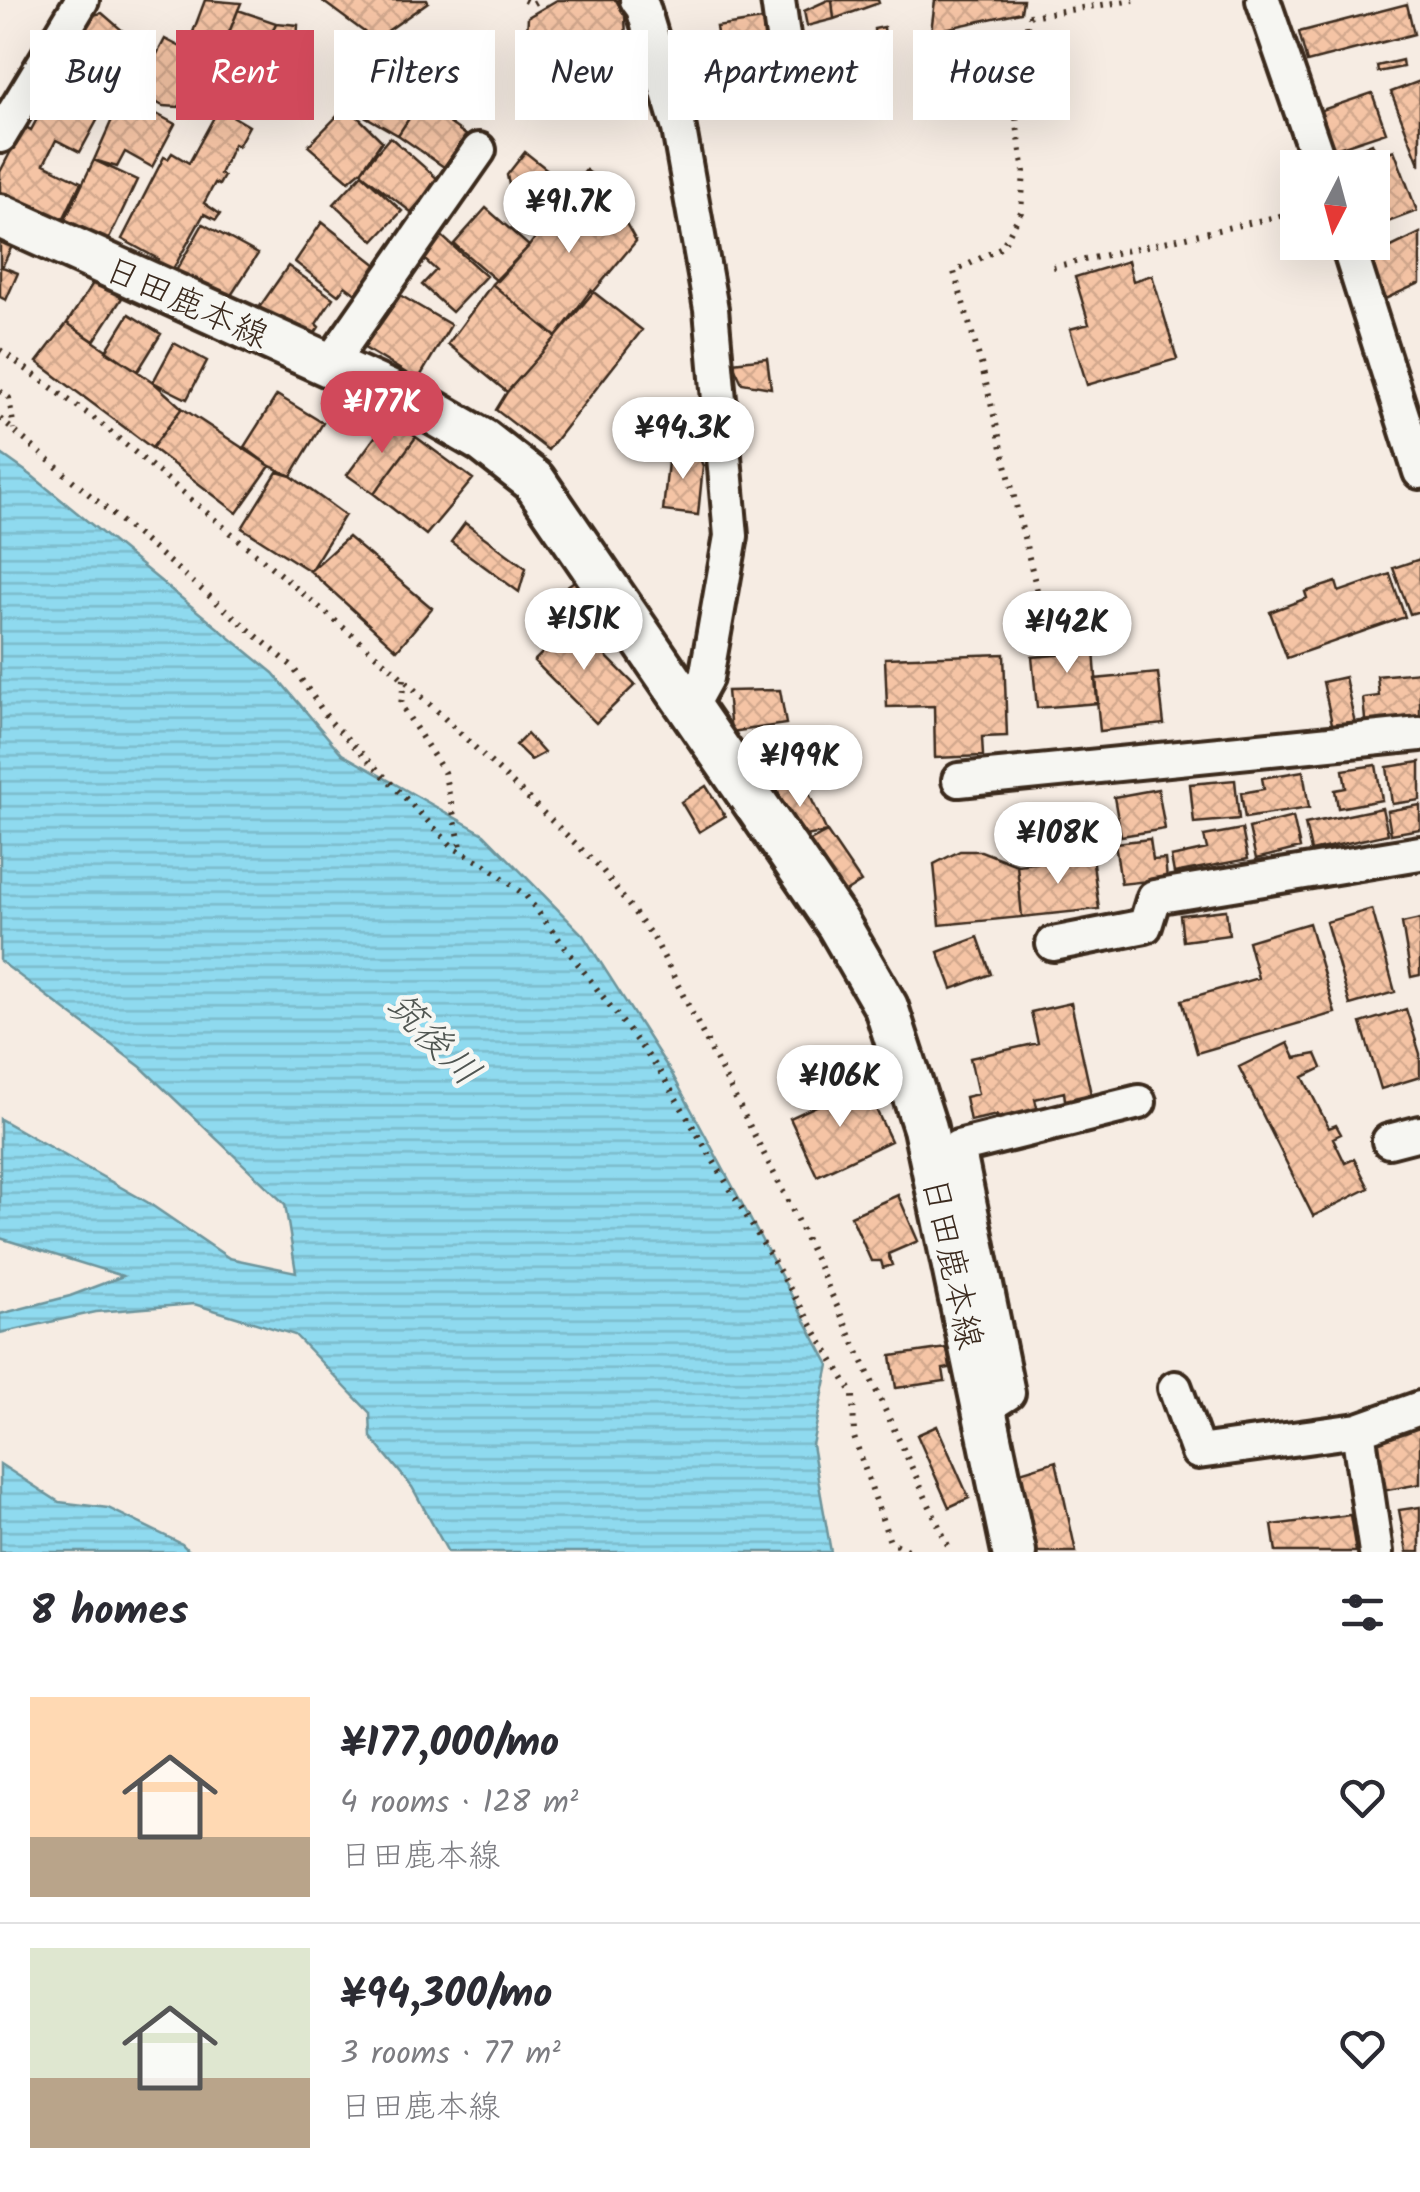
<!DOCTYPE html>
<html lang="en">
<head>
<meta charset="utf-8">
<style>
	body { margin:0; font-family:Kalam,"Klee One",sans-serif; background:#f2f2f3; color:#2b2b33; height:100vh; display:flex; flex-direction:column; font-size:38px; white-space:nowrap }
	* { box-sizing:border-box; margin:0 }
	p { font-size:32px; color:#7c7c81 }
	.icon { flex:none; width:55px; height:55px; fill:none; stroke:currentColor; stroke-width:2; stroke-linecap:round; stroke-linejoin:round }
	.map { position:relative; height:1552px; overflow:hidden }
	.sheet { display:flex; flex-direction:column; background:#fff; flex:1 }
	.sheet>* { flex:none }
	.hud { position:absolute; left:30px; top:30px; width:1360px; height:90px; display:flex; gap:20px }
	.needle { width:65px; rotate:186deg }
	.buttons { position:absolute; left:1280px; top:150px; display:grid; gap:20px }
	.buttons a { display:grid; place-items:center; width:110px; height:110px; border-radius:0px; background:#fff; box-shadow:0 10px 40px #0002; font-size:50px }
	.price { position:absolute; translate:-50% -85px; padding:0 22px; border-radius:35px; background:#fff; color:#222; font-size:32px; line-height:65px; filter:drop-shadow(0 2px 5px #0008) }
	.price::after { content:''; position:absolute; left:50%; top:60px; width:30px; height:22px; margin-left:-15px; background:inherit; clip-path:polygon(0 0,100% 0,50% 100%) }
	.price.current { background:#d1495b; color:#fff }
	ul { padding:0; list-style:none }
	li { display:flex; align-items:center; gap:30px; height:250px; padding:0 30px }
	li+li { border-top:2px solid #e1e1e2 }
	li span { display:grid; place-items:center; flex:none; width:280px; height:200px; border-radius:0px; color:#555 }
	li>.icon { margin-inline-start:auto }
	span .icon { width:120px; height:120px; fill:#fffc; stroke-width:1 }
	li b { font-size:42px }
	h2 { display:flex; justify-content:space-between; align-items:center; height:120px; padding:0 30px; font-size:42px }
	.chip { padding:0 35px; border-radius:0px; background:#fff; box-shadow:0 10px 40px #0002; font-size:35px; line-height:90px }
	.chip.current { background:#d1495b; color:#fff }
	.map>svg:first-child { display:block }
	.water { fill:url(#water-rules); stroke:#6d949b; stroke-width:2.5 }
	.building { fill:url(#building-cross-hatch); stroke:#3b2a1e; stroke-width:2.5 }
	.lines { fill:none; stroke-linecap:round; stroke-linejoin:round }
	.minor-casing { stroke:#3b2a1e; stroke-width:40 }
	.major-casing { stroke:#3b2a1e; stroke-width:50 }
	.path { stroke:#3b2a1e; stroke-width:6; stroke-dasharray:2.5 8; stroke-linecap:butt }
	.minor { stroke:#f6f6f2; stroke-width:32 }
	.major { stroke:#f6f6f2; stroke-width:42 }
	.labels { text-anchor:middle; stroke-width:9; stroke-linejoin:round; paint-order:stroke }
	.street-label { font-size:35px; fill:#3b2a1e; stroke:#f6f6f2 }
	.water-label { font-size:38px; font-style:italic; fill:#505652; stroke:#f6f6f2 }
</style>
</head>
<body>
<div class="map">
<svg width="1420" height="1552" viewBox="0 0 1420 1552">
	<defs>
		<pattern id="water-rules" width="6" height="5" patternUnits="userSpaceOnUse" patternTransform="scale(2.5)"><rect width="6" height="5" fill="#8fdaef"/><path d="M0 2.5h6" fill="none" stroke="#7cbbcc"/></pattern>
		<pattern id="building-cross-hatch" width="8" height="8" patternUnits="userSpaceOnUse" patternTransform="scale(2.5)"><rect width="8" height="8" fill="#f5c4a5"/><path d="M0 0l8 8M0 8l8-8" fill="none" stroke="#d3a98e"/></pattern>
	</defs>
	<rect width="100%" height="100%" fill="#f6ece3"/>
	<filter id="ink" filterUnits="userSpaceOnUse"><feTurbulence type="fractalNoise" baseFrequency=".01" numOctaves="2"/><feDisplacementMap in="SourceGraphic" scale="20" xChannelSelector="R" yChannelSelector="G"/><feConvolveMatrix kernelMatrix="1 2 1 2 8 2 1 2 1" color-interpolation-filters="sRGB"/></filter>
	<g filter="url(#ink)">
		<path class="water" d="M0 453 31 475 273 673 342 754 484 834 583 935 672 1074 829 1365 812 1445 831 1552H448L412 1487 371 1437 370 1413 295 1335 194 1304 96 1312 0 1333V1314L70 1296 123 1276 0 1238V1119L147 1202 229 1258 296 1272 285 1204 141 1067 0 961Z
			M0 1464 59 1502 108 1508 182 1544 190 1552H0Z"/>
		<path class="building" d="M205 0 241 3 224 45 193 32Z
			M321 0H427L428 2 375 40Z
			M557 0H616L625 15 626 38 562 83 525 67 528 17Z
			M828 0H832L834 19 807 26 804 11Z
			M832 0H878L879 3 834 19Z
			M935 0H1023L1021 12 931 32Z
			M1407 4 1414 34 1307 62 1299 32Z
			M238 10 276 23 262 60 224 45Z
			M102 13 124 32 100 76 65 57 88 16Z
			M769 19 775 59 722 66 716 27Z
			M276 23 298 25 297 40 270 37Z
			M884 27 888 70 822 77 818 48 837 46 839 60 877 56 874 29Z
			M124 32 152 47 134 83 106 69Z
			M165 39 204 59 179 107 163 106 137 92Z
			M793 50V69L807 70V91H789V104L748 103 749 72Z
			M1402 60 1403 67 1378 72 1377 66Z
			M373 66 420 102 398 135 347 106Z
			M55 76 107 102 80 152 56 140 44 164 81 182 59 228 0 197V172L24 126 31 130 40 113 36 111Z
			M1420 81V166L1391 92Z
			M1372 93 1386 132 1332 150 1319 111Z
			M420 102 466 135 444 167 398 135Z
			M119 104 149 110 175 124 152 167 125 152 117 167 94 160Z
			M347 106 382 141 362 170 349 181 308 146Z
			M219 108 249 126 238 146 234 144 220 174 224 176 219 185 215 183 204 203 220 214 216 220 204 214 168 278 152 269 158 259 122 239 164 157 168 159 172 153 189 163Z
			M390 137 439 180 411 212 362 174V170Z
			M1372 143 1377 156 1394 150 1417 211 1372 228V168H1340L1336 157Z
			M525 152 573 190 545 225 512 199 507 175Z
			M94 160 137 180 107 243 64 222Z
			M586 170 604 184 636 241 556 337 492 284 529 246Z
			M362 174 402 211 374 241 334 204Z
			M486 208 529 246 497 281 454 244Z
			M322 222 382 269 360 297 345 286 338 295 295 262Z
			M203 224 258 254 228 300 176 271Z
			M434 229 486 276 452 312 422 285 436 270 415 251Z
			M1420 233V283L1385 299 1366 259Z
			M0 239 13 244 2 267 0 266Z
			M1128 261 1133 281 1152 275 1177 359 1087 385 1070 329 1089 324 1075 277Z
			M0 266 18 273 6 300 0 297Z
			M288 266 333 298 316 324 319 327 311 339 254 315Z
			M95 280 122 298 94 341 67 323Z
			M492 284 556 337 507 392 448 344Z
			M388 288 451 325 418 380 356 343Z
			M591 290 642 330 548 450 496 410 507 392 556 337Z
			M129 314 161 334 138 371 106 351Z
			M67 323 153 382 182 408 152 448 37 362Z
			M174 343 207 361 187 399 153 382Z
			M767 358 771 388 742 383 732 362Z
			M277 395 323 423 291 476 270 466 244 447Z
			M182 408 270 466 237 513 152 448Z
			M389 418 416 437 374 494 347 475Z
			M416 437 473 479 426 535 374 494Z
			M696 449 703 466 698 515 663 511 669 452Z
			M277 472 291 476 345 515 310 571 242 528Z
			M465 523 526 568 519 592 451 542Z
			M348 537 432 608 397 650 310 571Z
			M1420 559V611L1410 614 1393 568Z
			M1390 574 1405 617 1287 658 1270 612 1307 598 1305 592 1336 582 1339 592Z
			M576 580 595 607 563 612 548 599Z
			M573 623 635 685 596 723 534 661Z
			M1093 637 1098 703 1037 708 1032 657 1068 654 1067 639Z
			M1004 654 1007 736 982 737 983 756 935 758 934 706 887 707 885 658Z
			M1420 672V724L1366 730 1363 698 1379 696 1377 676Z
			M1158 673 1164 724 1100 731 1095 679Z
			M1345 677 1356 728 1334 733 1323 682Z
			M780 690 786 724 731 732 727 691Z
			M527 734 544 753 531 760 516 745Z
			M1420 762V800L1392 804 1387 767Z
			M1376 765 1382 800 1338 808 1335 790 1346 788 1343 770Z
			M1303 771 1309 808 1245 818 1241 793 1264 789 1262 778Z
			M1235 780 1239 819 1194 823 1190 784Z
			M803 781 827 832 794 838 776 785Z
			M706 786 725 816 699 832 681 802Z
			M1158 789 1165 829 1121 836 1114 797Z
			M1420 805V829L1391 834 1387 811Z
			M1382 808 1388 834 1311 851 1305 824Z
			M1293 817 1300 848 1256 859 1249 828Z
			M1242 829 1248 859 1174 873 1171 857 1207 849 1204 836Z
			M827 832 861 882 825 905 799 847Z
			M1150 839 1153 860 1165 859 1167 879 1121 884 1115 843Z
			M960 851H981L1017 865 1022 917 940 925 934 864Z
			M1092 856 1099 909 1022 917 1017 865Z
			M1372 909 1395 992 1350 1005 1326 922Z
			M1226 910 1229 935 1183 941 1180 915Z
			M1420 919V975L1411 977 1402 923Z
			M1309 923 1335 1013 1197 1053 1182 1000 1258 978 1248 941Z
			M978 937 991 974 952 989 938 952Z
			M1071 1003 1091 1094 1065 1100 1064 1092 1035 1099 1038 1111 998 1120 997 1115 970 1121 965 1097 978 1094 970 1058 1038 1043 1031 1012Z
			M1406 1009 1420 1054V1077L1381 1089 1361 1023Z
			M1288 1043 1295 1058 1316 1054 1322 1068 1303 1077 1329 1128 1336 1125 1341 1134 1333 1138 1345 1163 1354 1159 1369 1188 1313 1216 1239 1067Z
			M864 1084 891 1141 817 1176 790 1118Z
			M898 1195 918 1241 888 1254 892 1265 883 1268 881 1261H871L851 1216Z
			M947 1348 950 1368 943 1369 945 1381 896 1388 891 1356Z
			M1420 1424V1484L1382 1491 1377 1438Z
			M937 1426 969 1498 949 1507 917 1435Z
			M1056 1461 1076 1552H1028L1010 1475Z
			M1420 1507V1552H1407L1399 1510Z
			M1350 1515 1356 1552H1276L1272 1525Z"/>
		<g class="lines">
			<g class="minor-casing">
				<path id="minor" d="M637 0 643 8 679 129 711 309 731 536 706 678 689 709
					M778 0 783 36
					M1263 0 1321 168
					M0 136 82 0
					M1347 242 1420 472
					M329 365 479 150
					M959 780 1420 734
					M1053 944 1145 926 1154 897 1420 853
					M1389 1141 1420 1133
					M1175 1388 1198 1452 1358 1430
					M983 1409 1008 1393 958 1147 1139 1102
					M1376 1552 1358 1430 1420 1408"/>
			</g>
			<g class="major-casing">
				<path id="major" d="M0 216 431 411 483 441 534 481 838 924 886 1007 925 1128 1014 1552"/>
			</g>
			<path class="path" d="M524 0 532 4 539 0
				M1053 267 1298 212
				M0 350 99 422 395 671 600 867 655 940 791 1207 951 1552
				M0 391 9 398 14 429
				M0 419 292 666 329 720 454 848 486 865 526 896 659 1070 853 1394 854 1437 890 1542 912 1552
				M1052 651 982 367 954 272 1002 247 1021 212 1024 172 1016 118 1019 54 1030 16 1134 0
				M404 679 401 705 444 772 462 851"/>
			<use href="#minor" class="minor"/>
			<use href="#major" class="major"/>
		</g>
	</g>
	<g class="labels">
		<g class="street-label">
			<text transform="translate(187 302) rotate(24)" y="12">日田鹿本線</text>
			<text transform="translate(953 1263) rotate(78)" y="12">日田鹿本線</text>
		</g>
		<g class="water-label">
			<text transform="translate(434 1038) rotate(45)" y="13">筑後川</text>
		</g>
	</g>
</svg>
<div class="buttons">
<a><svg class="needle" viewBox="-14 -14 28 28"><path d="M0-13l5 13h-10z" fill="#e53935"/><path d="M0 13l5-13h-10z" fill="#7c7c81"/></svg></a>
</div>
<b class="price" style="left:569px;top:256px">¥91.7K</b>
<b class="price current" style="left:382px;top:456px">¥177K</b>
<b class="price" style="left:683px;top:482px">¥94.3K</b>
<b class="price" style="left:584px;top:673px">¥151K</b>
<b class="price" style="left:1067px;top:676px">¥142K</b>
<b class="price" style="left:800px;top:810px">¥199K</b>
<b class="price" style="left:1058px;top:887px">¥108K</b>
<b class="price" style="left:840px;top:1130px">¥106K</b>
<div class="hud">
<a class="chip">Buy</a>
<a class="chip current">Rent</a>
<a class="chip">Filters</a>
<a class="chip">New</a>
<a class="chip">Apartment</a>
<a class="chip">House</a>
</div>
</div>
<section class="sheet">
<h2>8 homes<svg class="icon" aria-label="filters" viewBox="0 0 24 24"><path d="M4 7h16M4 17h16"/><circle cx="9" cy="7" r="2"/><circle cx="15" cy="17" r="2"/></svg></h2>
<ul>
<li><span style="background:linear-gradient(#ffd9b3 70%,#b9a48a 0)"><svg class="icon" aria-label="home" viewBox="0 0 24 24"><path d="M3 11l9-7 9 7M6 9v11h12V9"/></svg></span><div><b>¥177,000/mo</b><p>4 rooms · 128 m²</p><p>日田鹿本線</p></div><svg class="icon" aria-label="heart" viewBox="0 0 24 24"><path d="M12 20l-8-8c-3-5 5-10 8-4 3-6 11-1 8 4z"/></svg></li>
<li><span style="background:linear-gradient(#dfe7d0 65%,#b9a48a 0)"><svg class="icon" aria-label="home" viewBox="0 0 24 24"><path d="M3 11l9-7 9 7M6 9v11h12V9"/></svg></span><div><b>¥94,300/mo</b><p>3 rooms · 77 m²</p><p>日田鹿本線</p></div><svg class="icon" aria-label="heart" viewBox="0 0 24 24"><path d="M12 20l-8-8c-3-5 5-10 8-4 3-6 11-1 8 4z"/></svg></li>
</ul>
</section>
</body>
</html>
